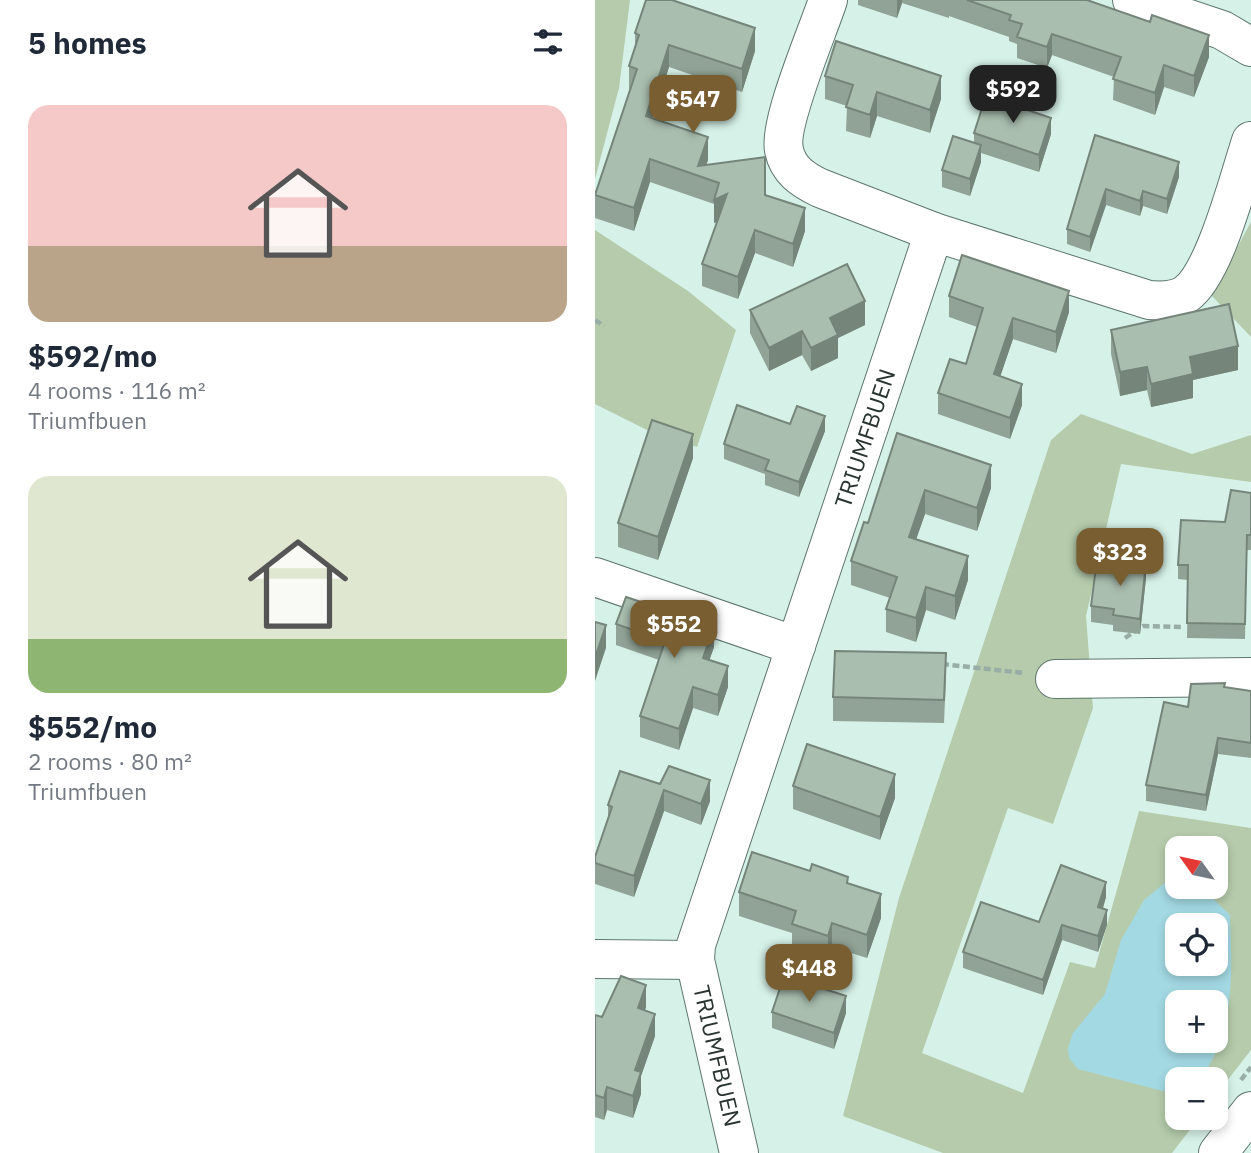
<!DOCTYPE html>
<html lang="en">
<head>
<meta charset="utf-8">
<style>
	body { margin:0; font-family:"IBM Plex Sans",sans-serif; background:#f2f2f3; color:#1f2937; height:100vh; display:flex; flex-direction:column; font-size:26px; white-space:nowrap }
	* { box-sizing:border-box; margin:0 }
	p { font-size:23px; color:#747a83 }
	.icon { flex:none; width:38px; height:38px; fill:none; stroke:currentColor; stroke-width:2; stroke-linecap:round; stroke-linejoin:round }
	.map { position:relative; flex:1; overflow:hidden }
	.sheet { display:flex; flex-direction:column; background:#fff; width:595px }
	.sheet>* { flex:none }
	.needle { width:46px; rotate:303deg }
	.fabs { position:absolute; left:570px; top:836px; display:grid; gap:14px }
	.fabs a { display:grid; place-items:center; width:63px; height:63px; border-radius:14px; background:#fff; box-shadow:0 4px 10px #0003; font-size:35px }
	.price { position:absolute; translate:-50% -60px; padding:0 16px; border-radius:14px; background:#785e30; color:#fff; font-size:23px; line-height:46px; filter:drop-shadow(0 2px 4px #0008) }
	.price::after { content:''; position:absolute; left:50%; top:42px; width:21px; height:16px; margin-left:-10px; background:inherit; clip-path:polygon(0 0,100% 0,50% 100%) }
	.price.current { background:#222; color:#fff }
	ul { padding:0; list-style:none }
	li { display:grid; align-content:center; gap:14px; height:371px; padding:0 28px }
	li span { display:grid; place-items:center; height:217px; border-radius:21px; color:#555 }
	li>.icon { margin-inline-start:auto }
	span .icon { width:126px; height:126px; fill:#fffc; stroke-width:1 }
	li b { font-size:30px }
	h2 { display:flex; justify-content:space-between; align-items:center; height:84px; padding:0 28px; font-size:30px }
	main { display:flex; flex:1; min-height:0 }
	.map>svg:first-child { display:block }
	.green { fill:#b5cbab; fill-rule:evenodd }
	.water { fill:#a3d9e3; fill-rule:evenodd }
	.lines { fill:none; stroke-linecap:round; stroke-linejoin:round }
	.minor-casing { stroke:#5e766e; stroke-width:40 }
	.path { stroke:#97ada5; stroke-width:4.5; stroke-dasharray:7 3.5; stroke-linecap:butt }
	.minor { stroke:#fff; stroke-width:38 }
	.wall { fill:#91a396 }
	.shaded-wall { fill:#76857a }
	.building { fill:#a9beaf; stroke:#76857a; stroke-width:2 }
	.labels { text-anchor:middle; stroke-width:7; stroke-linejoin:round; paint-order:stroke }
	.street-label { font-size:23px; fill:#2a3431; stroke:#fff }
</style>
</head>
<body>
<main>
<section class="sheet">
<h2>5 homes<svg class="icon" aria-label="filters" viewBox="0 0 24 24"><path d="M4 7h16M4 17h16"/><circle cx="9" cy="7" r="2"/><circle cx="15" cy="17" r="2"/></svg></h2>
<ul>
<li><span style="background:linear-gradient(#f6c9c9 65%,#b9a48a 0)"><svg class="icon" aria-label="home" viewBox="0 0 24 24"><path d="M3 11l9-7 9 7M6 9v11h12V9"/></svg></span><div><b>$592/mo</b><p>4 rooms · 116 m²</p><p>Triumfbuen</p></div></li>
<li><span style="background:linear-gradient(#dfe7d0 75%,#8fb573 0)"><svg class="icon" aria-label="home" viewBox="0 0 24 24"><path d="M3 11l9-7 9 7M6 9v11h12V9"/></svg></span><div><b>$552/mo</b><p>2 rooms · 80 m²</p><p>Triumfbuen</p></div></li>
</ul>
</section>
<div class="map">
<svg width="656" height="1153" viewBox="0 0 656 1153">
	<rect width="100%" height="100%" fill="#d6f2e8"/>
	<path class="green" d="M0 0H35L24 88 0 179Z
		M656 222V337L616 295Z
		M0 230 93 291 141 330 102 447 52 430 0 404Z
		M486 414 597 454 656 435V482L526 464 491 616 498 708 458 824 413 808 327 1053 428 1093 475 962 500 968 544 811 656 828V1050L621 1095V1080H583V1118H604L577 1153H348L248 1116 304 898 456 440ZM583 849H621V887H583ZM583 926H621V964H583ZM583 1003H621V1041H583Z"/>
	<path class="water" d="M572 881H583V887H606L635 915C637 974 641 1029 605 1080H583V1095L483 1069 474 1058 473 1048 478 1033 510 994 526 940 549 900ZM583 926H621V964H583ZM583 1003H621V1041H583Z"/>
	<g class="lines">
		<g class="minor-casing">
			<g id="minor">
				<path d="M233 0C223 31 183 123 189 150 193 170 208 180 225 188L339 232 554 300C566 301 580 301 591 294 620 274 644 177 656 141"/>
				<path d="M537 0 627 30 656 47"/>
				<path d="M0 577 201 646"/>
				<path d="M460 679 656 677"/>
				<path d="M0 959 100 960"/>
				<path id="s1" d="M144 1153 100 960 101 945 339 232"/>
				<path d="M623 1153 656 1111"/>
			</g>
		</g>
		<path class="path" d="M0 320 9 326
			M530 638 548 626 587 627
			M347 664 429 673
			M646 1080 656 1067"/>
		<use href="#minor" class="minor"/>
	</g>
	<path class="wall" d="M263 0H492L614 57 599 97 569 87 560 115 518 100 519 77 457 55 452 68 422 58V44L414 41V37L354 16V18L307 3 302 18 263 5Z
		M40 33 160 51 147 92 74 67 57 119 113 160 111 165 170 195 210 231 198 267 160 253 143 299 107 286V264L122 222 119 223V204L55 182 39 231 0 218V193L35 90 34 89V66L40 49Z
		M230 76 346 99 335 133 282 116 275 138 251 131 252 106 230 99Z
		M379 133 456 134 444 172 386 153V162L375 196 347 187V170L379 143Z
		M500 135 584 177 572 214 548 206 545 216 511 205 495 252 472 244V229Z
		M354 296 474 312 461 353 418 339 405 376 427 405 415 439 343 414V393L371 364 382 327 354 317Z
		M155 310 270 325 243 338V358L216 371 207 355 174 371 155 333Z
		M516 330 643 370 598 380V398L556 407 552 390 525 396 516 354Z
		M195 424 230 431 204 497 170 485V474L129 459V444Z
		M302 433 396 488 382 531 330 514 321 539 373 580 360 620 331 610 321 642 291 632V609L295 598 256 585V561L273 523Z
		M98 458 63 560 23 547V523Z
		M656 493V550H652L650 639 592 638 593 580 583 579V565L630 522Z
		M551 578 545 634 518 631V625L496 622V606Z
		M21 624 119 647 114 660 133 687 123 716 98 708 84 750 45 737V716L64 660 21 645Z
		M351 677 349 723 238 721V697Z
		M630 687 656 691V758L623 754 611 811 551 801V785L593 707Z
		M25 771 115 801 106 825 69 811 39 897 0 884V857L13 819V805Z
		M198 786 300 798 285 840 198 809Z
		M253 883 286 918 272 958 237 947 233 959 197 947V933L144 916V892Z
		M511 897 508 909 512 925 503 952 467 940 448 995 368 968V952L444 922Z
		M51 1007 50 1010 60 1036 46 1076V1094L38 1118 12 1110 9 1120 0 1117V1015L7 1017Z
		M177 1012 251 1013 239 1049 177 1028Z"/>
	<path class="shaded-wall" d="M302 0H307V3L302 18Z
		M160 28V51L147 92V69Z
		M457 34V55L452 68V47Z
		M614 35V57L599 97V76Z
		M74 45V67L51 139V116Z
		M569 65V87L560 115V93Z
		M346 76V99L335 133V110Z
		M282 92V116L275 138V115Z
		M456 118V134L444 172V155Z
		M113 137V160L107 177 103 166Z
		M386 145V162L375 196V179Z
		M55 159V182L39 231V208Z
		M584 162V177L572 214V199Z
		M511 189V205L495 252V237Z
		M548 191V206L545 216V201Z
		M132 194V217L119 223V200Z
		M210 208V231L198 267V244Z
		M160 230V253L143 299V277Z
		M474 291V312L461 353V332Z
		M270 301V325L243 338V358L216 371V348L235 318Z
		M418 318V339L399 395V374Z
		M207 331V355L174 371V348Z
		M643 346V370L598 380V398L556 407V384L595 357Z
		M552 367V390L525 396V372Z
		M427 384V405L415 439V418Z
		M230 416V431L204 497V482Z
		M98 434V458L63 560V537Z
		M396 465V488L382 531V508Z
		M330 490V514L314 560V537Z
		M373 556V580L360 620V596Z
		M551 563V578L545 634V619Z
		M331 587V610L321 642V618Z
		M11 625V648L0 681V658Z
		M119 626V647L108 679V658Z
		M133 666V687L123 716V695Z
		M98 687V708L84 750V729Z
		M623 738V754L611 811V795Z
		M300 774V798L285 840V817Z
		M115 780V801L106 825V804Z
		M69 790V811L39 897V876Z
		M511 882V897L503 922V907Z
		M286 894V918L272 958V935Z
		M512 910V925L503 952V936Z
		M237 923V947L233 959V936Z
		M467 925V940L448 995V980Z
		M51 985V1007L43 1030V1008Z
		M251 996V1013L239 1049V1033Z
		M60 1014V1036L46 1076V1094L38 1118V1096L40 1070Z
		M12 1087V1110L9 1120V1098Z"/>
	<path class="building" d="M51 0H77L160 28 147 69 74 45 51 116 113 137 103 166 170 157V195L210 208 198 244 160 230 143 277 107 264 132 194 119 200 124 183 55 159 39 208 0 195 42 69 34 66 44 35 40 33Z
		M372 0H492L555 22 557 15 614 35 599 76 569 65 560 93 518 79 526 57 457 34 452 47 422 37 427 24 414 20 416 15Z
		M241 41 346 76 335 110 282 92 275 115 251 107 258 85 230 76Z
		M391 96 456 118 444 155 379 133Z
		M500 135 584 162 572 199 548 191 545 201 511 189 495 237 472 229Z
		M358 136 386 145 375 179 347 170Z
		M367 255 474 291 461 332 418 318 399 374 427 384 415 418 343 393 355 359 371 364 388 308 354 296Z
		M252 264 270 301 235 318 243 335 216 348 207 331 174 348 155 310Z
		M634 304 643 346 595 357 598 374 556 384 552 367 525 372 516 330Z
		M142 405 195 424 202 406 230 416 204 482 170 470 174 460 129 444Z
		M57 420 98 434 63 537 23 523Z
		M302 433 396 465 382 508 330 490 314 537 373 556 360 596 331 587 321 618 291 609 302 577 256 561 269 522 273 523Z
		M636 490 656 493V535H652L650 624 592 623 593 565H583L586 520 630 522Z
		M512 558 551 563 545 619 518 615 519 609 496 606 501 567 511 568Z
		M31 597 119 626 108 658 133 666 123 695 98 687 84 729 45 716 70 641 21 624Z
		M0 622 11 625 0 658Z
		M240 651 351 653 349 700 238 697Z
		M630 683 629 687 656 691V743L623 738 611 795 551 785 569 702 593 707 596 684Z
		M212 744 300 774 285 817 198 786Z
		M74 766 115 780 106 804 69 790 39 876 0 863V857L17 807 13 805 25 771 65 784Z
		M157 852 215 871 217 864 253 877 252 883 286 894 272 935 237 923 233 936 197 924 201 911 144 892Z
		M466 865 511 882 503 907 512 910 503 936 467 925 448 980 368 952 386 902 444 922Z
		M26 976 51 985 43 1008 60 1014 40 1070 46 1072 38 1096 12 1087 9 1098 0 1095V1015L7 1017Z
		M189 976 251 996 239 1033 177 1012Z"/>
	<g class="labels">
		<g class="street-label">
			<text dy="8" stroke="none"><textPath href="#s1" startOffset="747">TRIUMFBUEN</textPath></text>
			<text transform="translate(122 1056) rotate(77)" y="8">TRIUMFBUEN</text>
		</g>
	</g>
</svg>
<div class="fabs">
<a><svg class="needle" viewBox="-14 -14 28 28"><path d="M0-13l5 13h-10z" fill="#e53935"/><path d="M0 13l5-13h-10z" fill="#747a83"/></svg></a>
<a><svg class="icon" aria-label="locate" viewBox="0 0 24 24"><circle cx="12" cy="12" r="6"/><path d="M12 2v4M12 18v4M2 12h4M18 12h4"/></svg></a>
<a>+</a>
<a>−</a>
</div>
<b class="price current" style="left:418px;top:125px">$592</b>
<b class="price" style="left:98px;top:135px">$547</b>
<b class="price" style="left:525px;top:588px">$323</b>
<b class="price" style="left:79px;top:660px">$552</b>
<b class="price" style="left:214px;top:1004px">$448</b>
</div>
</main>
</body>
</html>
